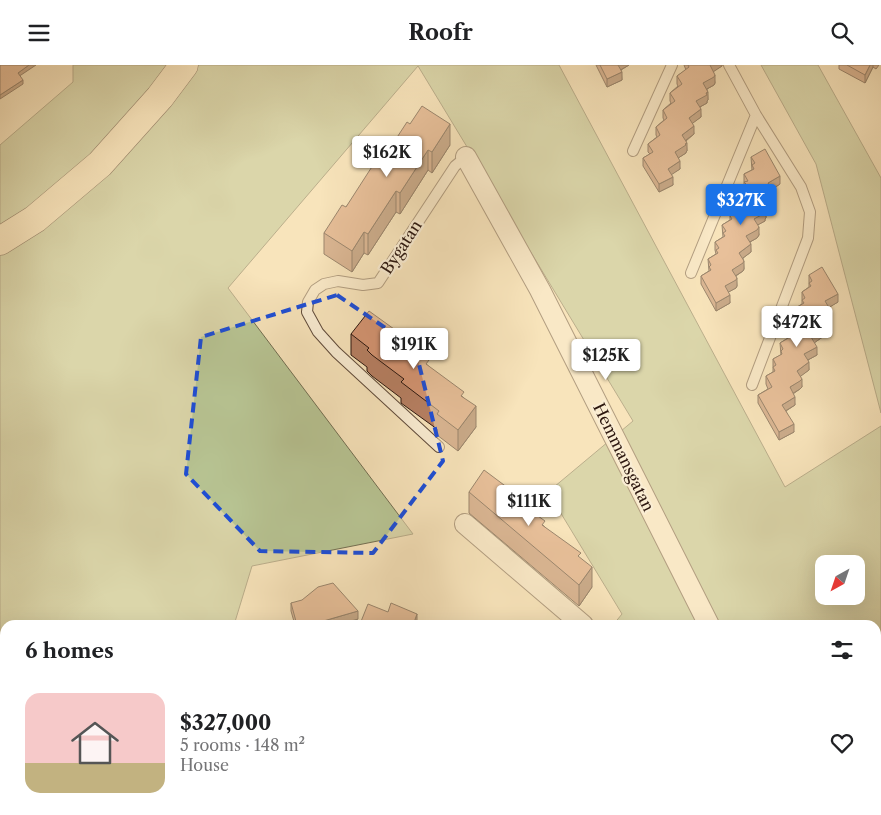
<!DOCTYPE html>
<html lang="en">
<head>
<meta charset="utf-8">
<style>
	body { margin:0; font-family:"Libre Caslon Text",serif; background:#f6f6f6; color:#202124; height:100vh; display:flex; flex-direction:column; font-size:19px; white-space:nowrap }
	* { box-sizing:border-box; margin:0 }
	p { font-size:16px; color:#757577 }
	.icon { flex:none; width:28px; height:28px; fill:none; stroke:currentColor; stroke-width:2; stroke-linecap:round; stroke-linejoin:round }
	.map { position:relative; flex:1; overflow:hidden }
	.drawer { position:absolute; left:0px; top:555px; width:881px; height:195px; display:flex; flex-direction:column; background:#fff; border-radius:15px 15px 0 0; box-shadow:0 5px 20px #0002 }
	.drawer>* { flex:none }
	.needle { width:32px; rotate:220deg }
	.controls { position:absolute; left:815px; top:490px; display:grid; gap:10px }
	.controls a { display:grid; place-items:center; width:50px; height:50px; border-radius:10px; background:#fff; box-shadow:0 5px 20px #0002; font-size:25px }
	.price { position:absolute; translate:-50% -42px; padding:0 11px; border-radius:5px; background:#fff; color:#222; font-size:16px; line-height:32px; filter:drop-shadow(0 1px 2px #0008) }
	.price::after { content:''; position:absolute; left:50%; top:30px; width:15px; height:11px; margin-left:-8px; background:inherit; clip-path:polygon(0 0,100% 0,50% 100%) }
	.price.selected { background:#1a73e8; color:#fff }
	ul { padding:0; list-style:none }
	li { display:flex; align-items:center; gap:15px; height:125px; padding:0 25px }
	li+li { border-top:1px solid #e0e0e0 }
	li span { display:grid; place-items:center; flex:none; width:140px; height:100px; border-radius:15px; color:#555 }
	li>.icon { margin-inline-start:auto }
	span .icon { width:60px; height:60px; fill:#fffc; stroke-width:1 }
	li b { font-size:21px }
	h2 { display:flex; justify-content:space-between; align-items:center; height:60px; padding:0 25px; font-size:21px }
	header { display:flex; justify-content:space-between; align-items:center; height:65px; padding:0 25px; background:#fff; font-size:22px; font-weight:700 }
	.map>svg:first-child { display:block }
	.green { fill:#b8c594; stroke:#726e52; fill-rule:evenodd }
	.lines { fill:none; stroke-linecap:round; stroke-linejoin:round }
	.lane-casing { stroke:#5f4a3a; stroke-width:12 }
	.street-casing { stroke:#5f4a3a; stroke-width:22 }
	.primary-casing { stroke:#2c170f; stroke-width:29 }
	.lane { stroke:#faedd3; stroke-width:10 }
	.street { stroke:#faedd3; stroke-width:20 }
	.primary { stroke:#f8e4bb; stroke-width:28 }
	.wall { fill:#b67f62; stroke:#2c170f }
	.shaded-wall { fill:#946850; stroke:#2c170f }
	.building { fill:#d49472; stroke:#2c170f }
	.marked { fill:none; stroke:#1d4ed8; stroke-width:4; stroke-dasharray:10 6; stroke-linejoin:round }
	.labels { text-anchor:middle; stroke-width:4.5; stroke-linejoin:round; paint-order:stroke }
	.street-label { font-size:16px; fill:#2c170f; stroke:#faedd3 }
</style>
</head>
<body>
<header><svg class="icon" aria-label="menu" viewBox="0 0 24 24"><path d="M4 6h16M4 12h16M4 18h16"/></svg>Roofr<svg class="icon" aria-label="search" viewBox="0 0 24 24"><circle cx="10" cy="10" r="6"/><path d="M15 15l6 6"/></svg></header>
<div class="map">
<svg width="881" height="750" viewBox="0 0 881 750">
	<rect width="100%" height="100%" fill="#f8e4bb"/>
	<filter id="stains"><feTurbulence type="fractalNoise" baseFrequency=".004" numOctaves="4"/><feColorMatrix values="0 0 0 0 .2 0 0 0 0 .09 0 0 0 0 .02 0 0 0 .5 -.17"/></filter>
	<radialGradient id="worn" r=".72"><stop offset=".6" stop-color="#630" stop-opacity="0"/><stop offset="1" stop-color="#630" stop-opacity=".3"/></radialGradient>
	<path class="green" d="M73 0H559L785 422 881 361V580L876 581V560H613L622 549 548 427 633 356 418 1 228 223 413 469 252 501 234 560H5V745H289L291 750H0V80L73 17ZM824 499H856V531H824Z
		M761 0H818L881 113V348L816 99Z
		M678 745H792L787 750H681Z"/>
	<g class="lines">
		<g class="lane-casing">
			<path id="lane" d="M729 0 756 50 801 122 810 147 808 173 752 320
				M633 86 672 0
				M691 208 756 50
				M439 382 336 287 318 267 307 247 308 237 315 225 324 219 338 216 363 220 378 218 455 101 466 92"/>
		</g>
		<g class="street-casing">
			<path id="street" d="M466 92 540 225 709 560
				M465 459 583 560
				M453 745 454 750
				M665 745 667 750
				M818 745 821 750
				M862 750 881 747"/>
		</g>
		<g class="primary-casing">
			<path id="primary" d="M0 176 35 154 100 99 160 32 184 0"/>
		</g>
		<use href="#lane" class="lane"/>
		<use href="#street" class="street"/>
		<use href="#primary" class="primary"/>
	</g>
	<path class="wall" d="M596 0H629L621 5 622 15 607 22Z
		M684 0H722V1L713 6 715 18 714 20 707 24 708 35 707 36V38L700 42 701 52 692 58 694 69 686 76 687 86 686 87V88L678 93 680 104 671 109 673 120 659 127 643 101V93L650 89 648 87V79L657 72 656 70V62L664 55 663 53V45L671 38 670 36V28L678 21 677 19V11L686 5Z
		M839 0H879L876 4 873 2 865 18 839 4Z
		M410 59 450 80 432 108 428 105 400 149 396 147 368 190 364 188 352 207 324 189V168L346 142Z
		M751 92 780 119 771 125 774 138 765 143 766 153 765 154V156L757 160 759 170 757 173 750 177 751 187 743 193 744 204 743 206 736 211 737 221 736 223 728 227 730 238 716 246 701 219V211L709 206 708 194 716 189 715 185V177L723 172 722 160 730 155V143L738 139 737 126 744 122V109L752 105Z
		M809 210 838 237 829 242 831 254 830 255V257L822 260 824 271 814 278 817 290 808 295 809 305 800 311 802 322 800 324 793 329 795 340 786 346 794 367 779 375 758 338V330L768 324 766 319V311L773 307V294L781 290 780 278 788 273 787 261 795 256V253L794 252V244L802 239V227L809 222Z
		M351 269 394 270 464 333 476 362 458 386 437 370V364L401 338V333L372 311 367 306V302L351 290Z
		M469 427 512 432 545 462 592 522 579 541 469 448Z
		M291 538 358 554 338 560H295L291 546Z
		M876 643 881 645V687L876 685Z"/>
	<path class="shaded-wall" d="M29 0H36L18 12V8Z
		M617 0H629L617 7Z
		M710 0H722V1L710 9Z
		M870 0H873V2L865 18V10Z
		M622 7V15L607 22V14Z
		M715 10V18L714 20 703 26V18Z
		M23 15V19L0 34V30Z
		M708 27V35L707 36V38L696 44V36Z
		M701 44V52L689 61V53Z
		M450 59V80L432 108V87Z
		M694 61V69L682 78V70Z
		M687 78V86L686 87V88L675 95V87Z
		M428 85V105L400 149V128Z
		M680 96V104L668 112V104Z
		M780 111V119L768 127V118Z
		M673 112V120L659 127V119Z
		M396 126V147L368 190V169Z
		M774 130V138L761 145V137Z
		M766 145V153L765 154V156L754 162V154Z
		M759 162V170L757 173 746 179V171Z
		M364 167V188L352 207V186Z
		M751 179V187L739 196V188Z
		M744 196V204L743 206 732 213V205Z
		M737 213V221L736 223 725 229V221Z
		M838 229V237L825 245V236Z
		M730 230V238L716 246V238Z
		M831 246V254L830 255V257L818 262V254Z
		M824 263V271L811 280V272Z
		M817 282V290L804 297V289Z
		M809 297V305L797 314V306Z
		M802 314V322L800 324 790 330V322Z
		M795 332V340L782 348V340Z
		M476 341V362L458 386V365Z
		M794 359V367L779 375V367Z
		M592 502V522L579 541V520Z
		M358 546V554L338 560H320V557Z
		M417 549V556L416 560H413Z"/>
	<path class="building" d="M0 0H29L18 8 23 15 0 30Z
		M600 0H618L622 7 607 14Z
		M688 0H711H710L715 10 714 12 703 18 708 27 706 28 707 30 696 36 701 44 689 53 694 61 682 70 687 78 685 79 686 80 675 87 680 96 668 104 673 112 659 119 643 93 653 87 648 79 660 70 656 62 667 53 663 45 675 36 670 28 682 19 677 11 689 2Z
		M847 0H870L865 10Z
		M422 41 450 59 432 87 428 85 400 128 396 126 368 169 364 167 352 186 324 168 342 140 346 142 375 97 379 100 407 57 410 59Z
		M765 84 780 111 768 118 774 130 761 137 766 145 764 146 765 148 754 154 759 162 757 165 746 171 751 179 739 188 744 196 743 198 732 205 737 213 736 215 725 221 730 230 716 238 701 211 711 205 709 202 711 200 708 194 718 188 716 185 719 183 715 177 725 171 723 168 726 166 722 160 732 154 730 151 733 149 730 143 739 137 738 134 741 132 737 126 747 120 744 117 748 116 744 109 754 104 752 100 755 98 751 92Z
		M822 202 838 229 825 236 831 246 829 247 830 248 818 254 824 263 811 272 817 282 804 289 809 297 797 306 802 314 800 316 790 322 795 332 782 340 794 359 779 367 758 330 772 322 766 311 775 306 773 302 776 300 773 294 782 289 781 286 783 284 780 278 790 272 788 269 791 267 787 261 797 255 795 252 798 250 794 244 804 238 802 235 805 233 802 227 811 221 809 218 812 216 809 210Z
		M369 246 394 264 391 268 429 295 426 299 464 327 461 331 476 341 458 365 437 349 439 346 401 317 404 314 372 290 367 285 369 283 351 269Z
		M484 405 512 426 509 430 545 456 542 460 581 488 578 491 592 502 579 520 469 427Z
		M333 518 358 546 320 557 321 560H297L291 538 302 535 318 522Z
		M391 538 417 549 413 560H363L360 559 368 539 388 547Z
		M876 643 881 645V679L876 677Z
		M590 745H617V750H590Z"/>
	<path d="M0 0H881V750H0ZM337 230 415 283 443 396 373 488 260 486 186 409 201 272Z" fill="#f8e4bb" fill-opacity=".55" fill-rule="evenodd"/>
	<path class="marked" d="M337 230 415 283 443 396 373 488 260 486 186 409 201 272Z"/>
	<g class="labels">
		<g class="street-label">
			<text transform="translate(401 182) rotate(-57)" y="6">Bygatan</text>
			<text transform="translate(624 392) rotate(64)" y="6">Hemmansgatan</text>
		</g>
	</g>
	<rect width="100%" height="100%" filter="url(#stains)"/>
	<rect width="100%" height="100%" fill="url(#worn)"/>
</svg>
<div class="controls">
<a><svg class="needle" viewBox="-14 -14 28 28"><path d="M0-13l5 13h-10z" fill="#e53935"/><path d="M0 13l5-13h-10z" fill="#757577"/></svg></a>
</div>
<b class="price" style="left:387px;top:113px">$162K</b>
<b class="price selected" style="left:741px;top:161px">$327K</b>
<b class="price" style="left:797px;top:283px">$472K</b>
<b class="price" style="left:414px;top:305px">$191K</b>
<b class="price" style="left:606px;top:316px">$125K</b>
<b class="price" style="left:529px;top:462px">$111K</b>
<section class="drawer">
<h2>6 homes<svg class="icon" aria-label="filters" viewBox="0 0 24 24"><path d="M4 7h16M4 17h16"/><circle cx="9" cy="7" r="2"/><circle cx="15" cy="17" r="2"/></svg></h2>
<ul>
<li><span style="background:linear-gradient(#f6c9c9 70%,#c2b280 0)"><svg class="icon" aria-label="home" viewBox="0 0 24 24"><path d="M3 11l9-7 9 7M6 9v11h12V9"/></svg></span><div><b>$327,000</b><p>5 rooms · 148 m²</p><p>House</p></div><svg class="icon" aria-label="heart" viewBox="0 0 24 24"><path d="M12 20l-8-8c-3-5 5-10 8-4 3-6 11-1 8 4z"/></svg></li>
</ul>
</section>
</div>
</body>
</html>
